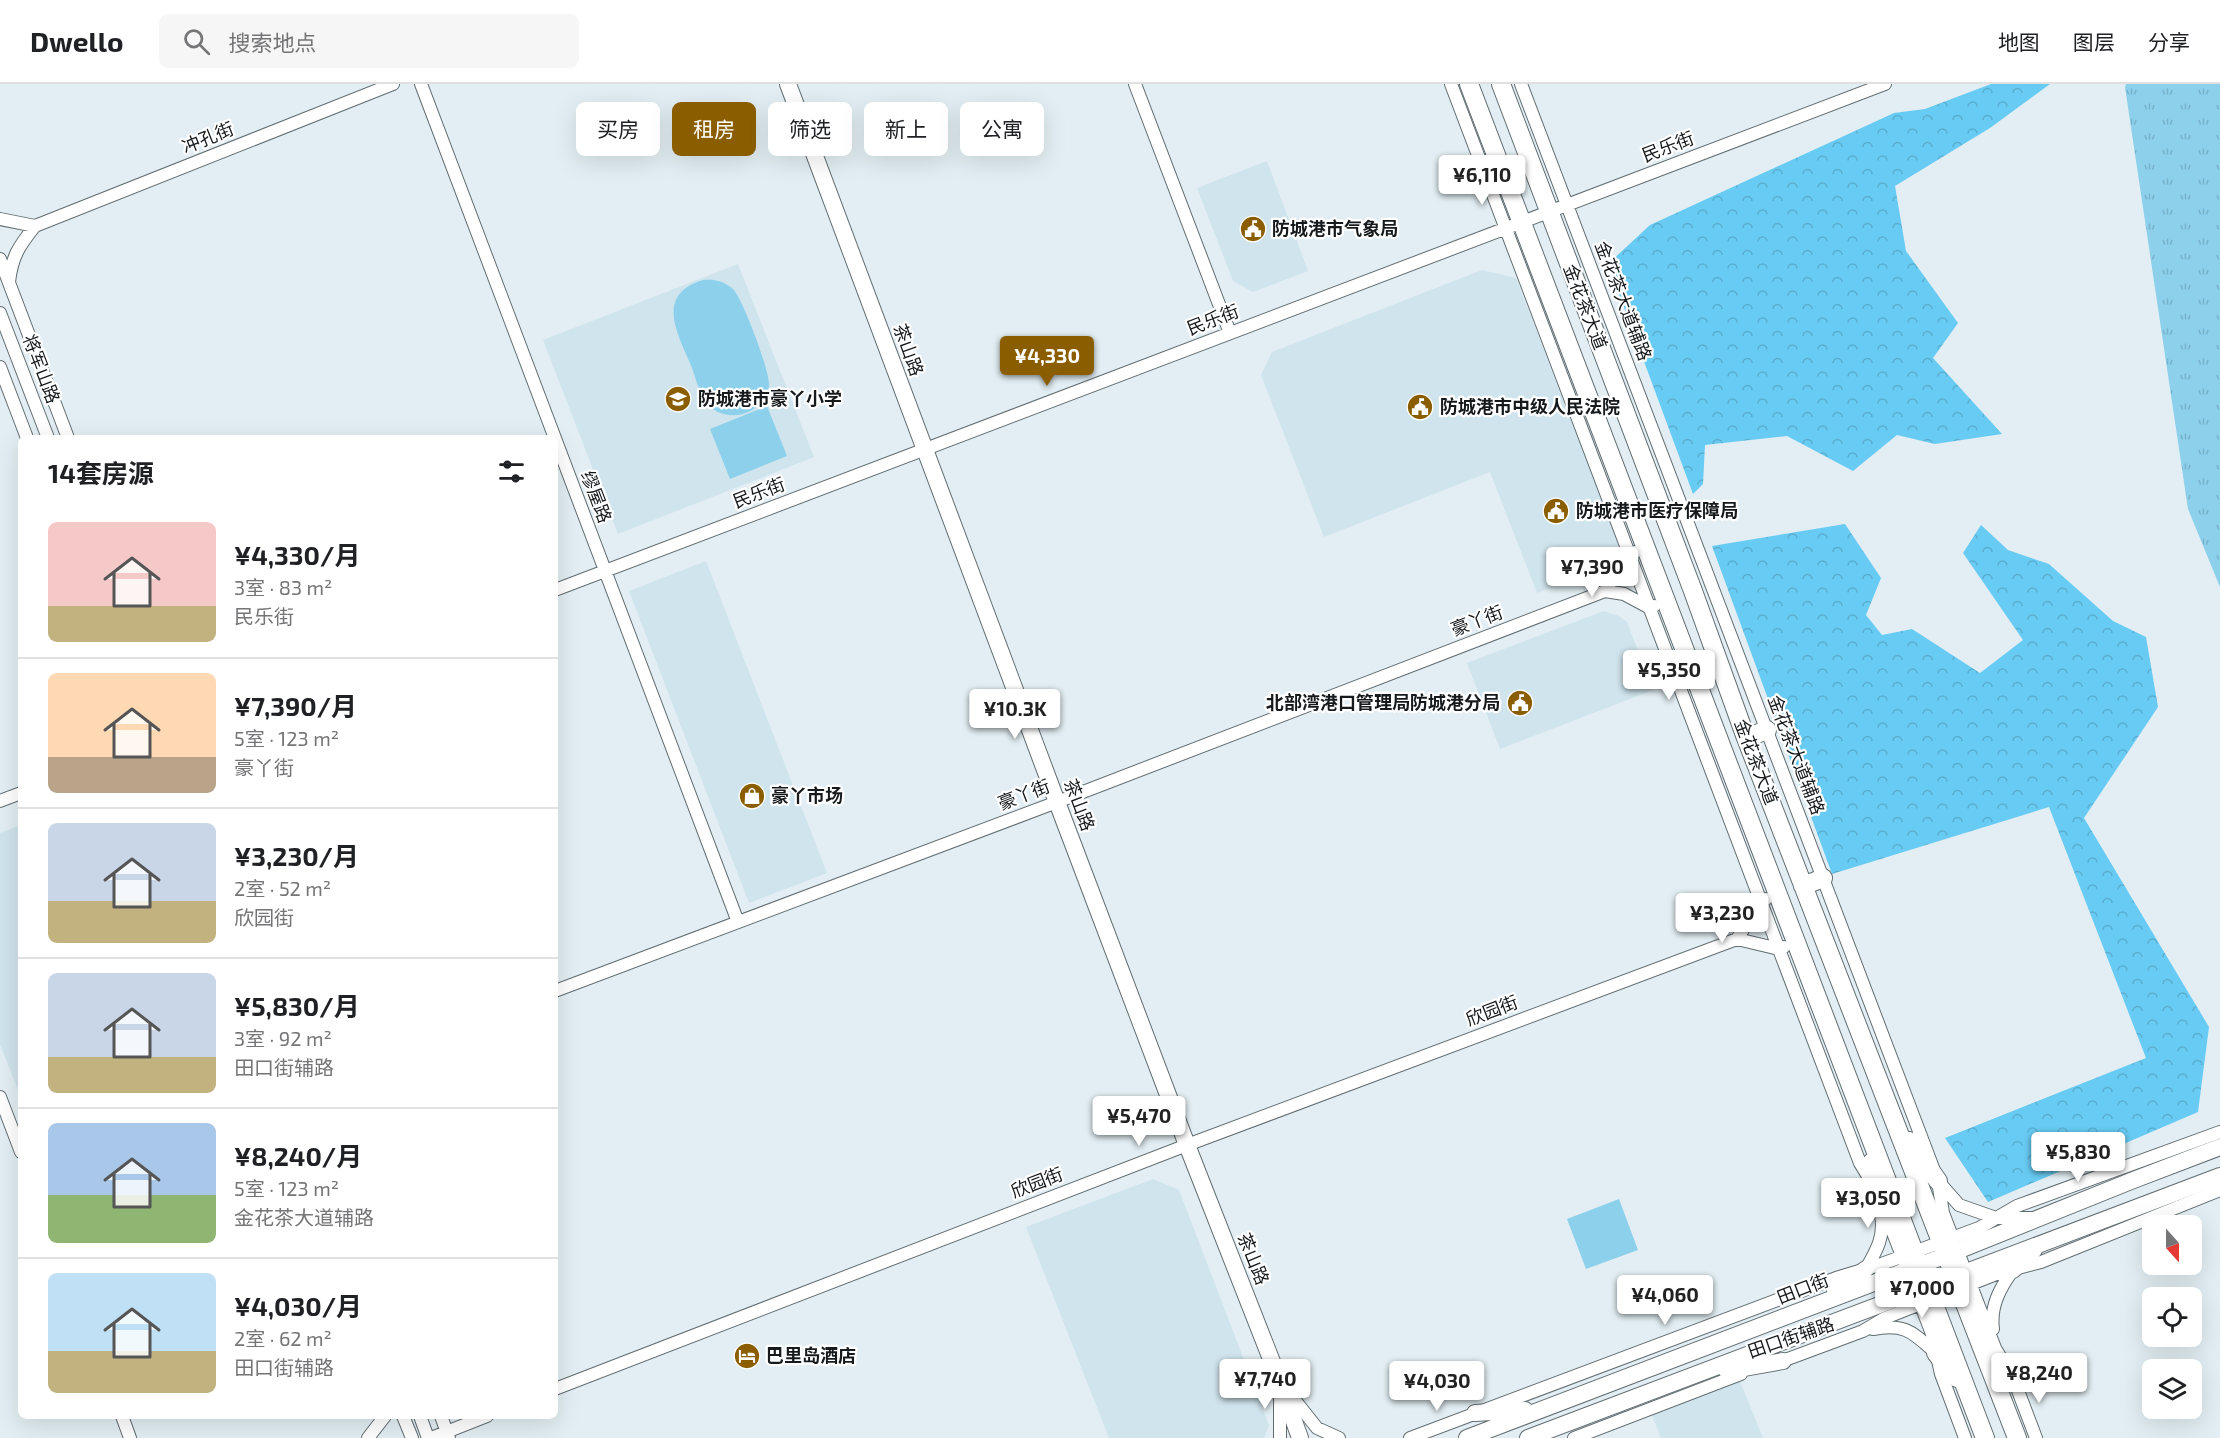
<!DOCTYPE html>
<html lang="zh">
<head>
<meta charset="utf-8">
<style>
	body { margin:0; font-family:"Exo 2","Noto Sans SC",sans-serif; background:#f6f6f6; color:#202124; height:100vh; display:flex; flex-direction:column; font-size:22px; white-space:nowrap }
	* { box-sizing:border-box; margin:0 }
	p { font-size:20px; color:#757577 }
	.icon { flex:none; width:33px; height:33px; fill:none; stroke:currentColor; stroke-width:2; stroke-linecap:round; stroke-linejoin:round }
	.map { position:relative; flex:1; overflow:hidden }
	.drawer { position:absolute; left:18px; top:351px; width:540px; height:984px; display:flex; flex-direction:column; background:#fff; border-radius:9px; box-shadow:0 6px 24px #0002 }
	.drawer>* { flex:none }
	.banner { position:absolute; left:576px; top:18px; width:570px; height:54px; display:flex; gap:12px }
	.needle { width:39px; rotate:159deg }
	.tools { position:absolute; left:2142px; top:1131px; display:grid; gap:12px }
	.tools a { display:grid; place-items:center; width:60px; height:60px; border-radius:9px; background:#fff; box-shadow:0 6px 24px #0002; font-size:30px }
	.price { position:absolute; translate:-50% -51px; padding:0 14px; border-radius:6px; background:#fff; color:#222; font-size:20px; line-height:39px; filter:drop-shadow(0 2px 3px #0008) }
	.price::after { content:''; position:absolute; left:50%; top:36px; width:18px; height:14px; margin-left:-9px; background:inherit; clip-path:polygon(0 0,100% 0,50% 100%) }
	.price.selected { background:#8a5e00; color:#fff }
	ul { padding:0; list-style:none }
	li { display:flex; align-items:center; gap:18px; height:150px; padding:0 30px }
	li+li { border-top:2px solid #e0e0e0 }
	li span { display:grid; place-items:center; flex:none; width:168px; height:120px; border-radius:9px; color:#555 }
	li>.icon { margin-inline-start:auto }
	span .icon { width:72px; height:72px; fill:#fffc; stroke-width:1 }
	li b { font-size:26px }
	h2 { display:flex; justify-content:space-between; align-items:center; height:72px; padding:0 30px; font-size:26px }
	.chip { padding:0 21px; border-radius:9px; background:#fff; box-shadow:0 6px 24px #0002; font-size:21px; line-height:54px }
	.chip.selected { background:#8a5e00; color:#fff }
	header { display:flex; align-items:center; gap:36px; box-sizing:border-box; height:84px; padding:0 30px; background:#fff; border-bottom:2px solid #e0e0e0 }
	header strong { font-size:28px }
	nav { display:flex; gap:33px; margin-inline-start:auto; font-size:21px }
	.search { width:420px; height:54px; background:#f6f6f6; display:flex; align-items:center; gap:15px; box-sizing:border-box; padding:0 21px; border-radius:9px; color:#757577; font-size:22px }
	.map>svg:first-child { display:block }
	.built { fill:#d0e4ed }
	.grass { fill:#8cd0ec }
	.forest { fill:url(#forest-crowns) }
	.park { fill:url(#park-tufts) }
	.lines { fill:none; stroke-linecap:round; stroke-linejoin:round }
	.minor-casing { stroke:#626d71; stroke-width:14 }
	.major-casing { stroke:#626d71; stroke-width:18 }
	.highway-casing { stroke:#626d71; stroke-width:20 }
	.minor { stroke:#fff; stroke-width:12 }
	.major { stroke:#fff; stroke-width:16 }
	.highway { stroke:#fff; stroke-width:18 }
	.labels { text-anchor:middle; stroke-width:4.5; stroke-linejoin:round; paint-order:stroke }
	.street-label { font-size:18px; fill:#161a1c; stroke:#fff }
	.poi-label { font-size:18px; font-weight:bold; fill:#161a1c; stroke:#fff; text-anchor:start }
</style>
</head>
<body>
<header>
<strong>Dwello</strong>
<div class="search"><svg class="icon" aria-label="search" viewBox="0 0 24 24"><circle cx="10" cy="10" r="6"/><path d="M15 15l6 6"/></svg>搜索地点</div>
<nav><a>地图</a><a>图层</a><a>分享</a></nav>
</header>
<div class="map">
<svg width="2220" height="1354" viewBox="0 0 2220 1354">
	<defs>
		<pattern id="forest-crowns" width="20" height="18" patternUnits="userSpaceOnUse" patternTransform="scale(1.5)"><rect width="20" height="18" fill="#68cbf3"/><path d="M2 6a3 3 0 1 1 6 0M12 15a3 3 0 1 1 6 0" fill="none" stroke="#59aed0"/></pattern>
		<pattern id="park-tufts" width="24" height="20" patternUnits="userSpaceOnUse" patternTransform="scale(1.5)"><rect width="24" height="20" fill="#8cd0ec"/><path d="M3 7l-1-3M5 7V3M7 7l1-3M15 17l-1-3M17 17v-4M19 17l1-3" fill="none" stroke="#78b2ca"/></pattern>
	</defs>
	<rect width="100%" height="100%" fill="#e2eef3"/>
	<path class="built" d="M1267 77 1308 187 1253 208 1233 197 1197 104Z
		M738 180 814 373 618 450 543 256Z
		M1482 186 1516 194 1621 465 1597 486 1537 509 1490 388 1324 453 1261 291 1272 268Z
		M706 477 827 789 749 819 629 507Z
		M1604 527 1619 532 1627 538 1653 606 1500 665 1467 579Z
		M21 741V1014L0 960V749Z
		M1153 1095 1179 1106 1269 1341 1264 1354H1109L1026 1143Z
		M1740 1297 1763 1354H1661L1651 1329Z"/>
	<path class="grass" d="M703 196C714 195 724 197 733 205 742 213 771 290 769 302 764 330 728 341 708 321 700 312 696 295 692 284 679 252 653 211 703 196Z
		M767 322 787 372 730 395 710 345Z
		M1619 1115 1638 1166 1586 1185 1567 1135Z"/>
	<path class="forest" d="M1991 0H2050L1990 44 1895 102 1906 167 1958 239 1933 274 2002 350 1935 360 1897 351 1853 387 1787 352 1705 361 1703 400 1693 410 1608 180 1650 141 1894 29 1925 25Z
		M1845 440 1881 494 1866 531 1882 551 1912 545 1980 589 2023 556 1963 469 1981 441 2008 466 2049 480 2113 537 2146 553 2158 623 2084 734 2209 943 2198 1028 1988 1118 1945 1054 2146 974 2049 723 1832 790 1712 462Z"/>
	<path class="park" d="M2126 0H2220V503L2188 425 2125 3Z"/>
	<g class="lines">
		<g class="minor-casing">
			<path id="minor" d="M421 0 738 838
				M1135 0 1230 249
				M1451 0 1860 1079 1877 1107 1932 1250 1941 1290 1965 1354
				M1521 0 1938 1097 1943 1129 1995 1264 2014 1296 2036 1354
				M0 135 35 142
				M0 175 68 354
				M9 198C12 172 19 162 35 142L393 0
				M0 229 48 354
				M0 283 27 354
				M1635 468 1630 470 1605 507 1624 510 1650 524 1654 522
				M555 506 1885 0
				M0 717 21 709
				M1766 815 1761 817 1737 855 1779 865 1784 863
				M555 907 1057 718 1605 507
				M0 1013 21 1068
				M1938 1097 1959 1121 1996 1134H2033
				M1866 1185C1876 1167 1885 1153 1881 1131
				M1873 1245C1906 1239 1913 1249 1936 1269
				M1993 1245C1990 1222 2000 1204 2013 1186
				M1777 1279 1863 1247 1885 1234 1999 1189 2041 1178 2220 1106
				M555 1305 1187 1061 1737 855
				M1286 1305 1317 1344 1339 1354
				M1280 1308V1354
				M122 1332 130 1354
				M403 1332 412 1354
				M420 1332 428 1354
				M441 1332 449 1354
				M368 1354 385 1332
				M431 1354 487 1332
				M1410 1354 1836 1194 1879 1181 1979 1144 2017 1122 2220 1048
				M1574 1354 1741 1290"/>
		</g>
		<g class="major-casing">
			<path id="major" d="M788 0 1057 718 1187 1061 1280 1298 1300 1354
				M2013 1186 2034 1166
				M1835 1207 1866 1185
				M1727 1287 1783 1277
				M1475 1329 1525 1326
				M1467 1354 1947 1171 2131 1097 2220 1063
				M1528 1354 2220 1092"/>
		</g>
		<g class="highway-casing">
			<path id="highway" d="M1469 0 1985 1354
				M1501 0 1693 507 1746 654 2017 1354
				M1746 654 1767 646
				M1803 802 1823 794
				M1909 1057 1938 1097
				M1872 1078 1877 1107
				M1936 1269 1957 1294"/>
		</g>
		<use href="#minor" class="minor"/>
		<use href="#major" class="major"/>
		<use href="#highway" class="highway"/>
	</g>
	<defs>
		<g id="civic-disc" transform="scale(1.35)"><circle r="9.5" fill="#8a5e00" stroke="#fff"/><path d="M-.6-6.5H3V-4.5H.6V-3L4-1V1h2V6H-6V1h2V-1L-.6-3ZM-1.2 2.5V6h2.4V2.5Z" fill="#fff"/></g>
		<g id="school-disc" transform="scale(1.35)"><circle r="9.5" fill="#8a5e00" stroke="#fff"/><path d="M0-5L7-2L0 1L-7-2ZM-4 1L0 2.5L4 1V4Q0 6-4 4Z" fill="#fff"/></g>
		<g id="shop-disc" transform="scale(1.35)"><circle r="9.5" fill="#8a5e00" stroke="#fff"/><path d="M-5-2.5h2.3a2.7 3.5 0 0 1 5.4 0H5L5.5 6h-11ZM-1.5-2.5h3a1.5 2.3 0 0 0-3 0Z" fill="#fff"/></g>
		<g id="hotel-disc" transform="scale(1.35)"><circle r="9.5" fill="#8a5e00" stroke="#fff"/><path d="M-6-4.5h1.5V1H6V5H4.5V3h-9V5H-6ZM-4 0a1.8 1.8 0 1 1 3.6 0ZM.5 0V-2.5h3Q6-2.5 6 0Z" fill="#fff"/></g>
	</defs>
	<g fill-rule="evenodd">
		<use href="#civic-disc" x="1253" y="145"/>
		<use href="#school-disc" x="678" y="315"/>
		<use href="#civic-disc" x="1420" y="323"/>
		<use href="#civic-disc" x="1556" y="427"/>
		<use href="#civic-disc" x="1520" y="619"/>
		<use href="#shop-disc" x="752" y="712"/>
		<use href="#hotel-disc" x="747" y="1272"/>
	</g>
	<g class="labels">
		<g class="street-label">
			<text transform="translate(208 54) rotate(-22)" y="6">冲孔街</text>
			<text transform="translate(1668 63) rotate(-21)" y="6">民乐街</text>
			<text transform="translate(1623 217) rotate(69)" y="6">金花茶大道辅路</text>
			<text transform="translate(1585 223) rotate(69)" y="6">金花茶大道</text>
			<text transform="translate(1213 236) rotate(-21)" y="6">民乐街</text>
			<text transform="translate(908 266) rotate(70)" y="6">茶山路</text>
			<text transform="translate(41 285) rotate(69)" y="6">将军山路</text>
			<text transform="translate(759 409) rotate(-21)" y="6">民乐街</text>
			<text transform="translate(596 413) rotate(69)" y="6">缪屋路</text>
			<text transform="translate(1477 537) rotate(-21)" y="6">豪丫街</text>
			<text transform="translate(1796 671) rotate(69)" y="6">金花茶大道辅路</text>
			<text transform="translate(1756 678) rotate(69)" y="6">金花茶大道</text>
			<text transform="translate(1024 711) rotate(-21)" y="6">豪丫街</text>
			<text transform="translate(1079 721) rotate(69)" y="6">茶山路</text>
			<text transform="translate(1492 927) rotate(-21)" y="6">欣园街</text>
			<text transform="translate(1037 1099) rotate(-21)" y="6">欣园街</text>
			<text transform="translate(1253 1175) rotate(68)" y="6">茶山路</text>
			<text transform="translate(1803 1205) rotate(-21)" y="6">田口街</text>
			<text transform="translate(1791 1254) rotate(-19)" y="6">田口街辅路</text>
		</g>
		<g class="poi-label">
			<text x="1272" y="151">防城港市气象局</text>
			<text x="698" y="321">防城港市豪丫小学</text>
			<text x="1440" y="329">防城港市中级人民法院</text>
			<text x="1576" y="433">防城港市医疗保障局</text>
			<text x="1500" y="625" text-anchor="end">北部湾港口管理局防城港分局</text>
			<text x="771" y="718">豪丫市场</text>
			<text x="766" y="1278">巴里岛酒店</text>
		</g>
	</g>
</svg>
<div class="tools">
<a><svg class="needle" viewBox="-14 -14 28 28"><path d="M0-13l5 13h-10z" fill="#e53935"/><path d="M0 13l5-13h-10z" fill="#757577"/></svg></a>
<a><svg class="icon" aria-label="locate" viewBox="0 0 24 24"><circle cx="12" cy="12" r="6"/><path d="M12 2v4M12 18v4M2 12h4M18 12h4"/></svg></a>
<a><svg class="icon" aria-label="layers" viewBox="0 0 24 24"><path d="M12 4l9 5-9 5-9-5zM3 14l9 5 9-5"/></svg></a>
</div>
<b class="price" style="left:1482px;top:122px">¥6,110</b>
<b class="price selected" style="left:1047px;top:303px">¥4,330</b>
<b class="price" style="left:1592px;top:514px">¥7,390</b>
<b class="price" style="left:1669px;top:617px">¥5,350</b>
<b class="price" style="left:1015px;top:656px">¥10.3K</b>
<b class="price" style="left:1722px;top:860px">¥3,230</b>
<b class="price" style="left:1139px;top:1063px">¥5,470</b>
<b class="price" style="left:2078px;top:1099px">¥5,830</b>
<b class="price" style="left:1868px;top:1145px">¥3,050</b>
<b class="price" style="left:1922px;top:1235px">¥7,000</b>
<b class="price" style="left:1665px;top:1242px">¥4,060</b>
<b class="price" style="left:2039px;top:1320px">¥8,240</b>
<b class="price" style="left:1265px;top:1326px">¥7,740</b>
<b class="price" style="left:1437px;top:1328px">¥4,030</b>
<div class="banner">
<a class="chip">买房</a>
<a class="chip selected">租房</a>
<a class="chip">筛选</a>
<a class="chip">新上</a>
<a class="chip">公寓</a>
</div>
<section class="drawer">
<h2>14套房源<svg class="icon" aria-label="filters" viewBox="0 0 24 24"><path d="M4 7h16M4 17h16"/><circle cx="9" cy="7" r="2"/><circle cx="15" cy="17" r="2"/></svg></h2>
<ul>
<li><span style="background:linear-gradient(#f6c9c9 70%,#c2b280 0)"><svg class="icon" aria-label="home" viewBox="0 0 24 24"><path d="M3 11l9-7 9 7M6 9v11h12V9"/></svg></span><div><b>¥4,330/月</b><p>3室 · 83 m²</p><p>民乐街</p></div></li>
<li><span style="background:linear-gradient(#ffd9b3 70%,#b9a48a 0)"><svg class="icon" aria-label="home" viewBox="0 0 24 24"><path d="M3 11l9-7 9 7M6 9v11h12V9"/></svg></span><div><b>¥7,390/月</b><p>5室 · 123 m²</p><p>豪丫街</p></div></li>
<li><span style="background:linear-gradient(#c9d6e8 65%,#c2b280 0)"><svg class="icon" aria-label="home" viewBox="0 0 24 24"><path d="M3 11l9-7 9 7M6 9v11h12V9"/></svg></span><div><b>¥3,230/月</b><p>2室 · 52 m²</p><p>欣园街</p></div></li>
<li><span style="background:linear-gradient(#c9d6e8 70%,#c2b280 0)"><svg class="icon" aria-label="home" viewBox="0 0 24 24"><path d="M3 11l9-7 9 7M6 9v11h12V9"/></svg></span><div><b>¥5,830/月</b><p>3室 · 92 m²</p><p>田口街辅路</p></div></li>
<li><span style="background:linear-gradient(#a9c7e8 60%,#8fb573 0)"><svg class="icon" aria-label="home" viewBox="0 0 24 24"><path d="M3 11l9-7 9 7M6 9v11h12V9"/></svg></span><div><b>¥8,240/月</b><p>5室 · 123 m²</p><p>金花茶大道辅路</p></div></li>
<li><span style="background:linear-gradient(#bfe0f5 65%,#c2b280 0)"><svg class="icon" aria-label="home" viewBox="0 0 24 24"><path d="M3 11l9-7 9 7M6 9v11h12V9"/></svg></span><div><b>¥4,030/月</b><p>2室 · 62 m²</p><p>田口街辅路</p></div></li>
</ul>
</section>
</div>
</body>
</html>
